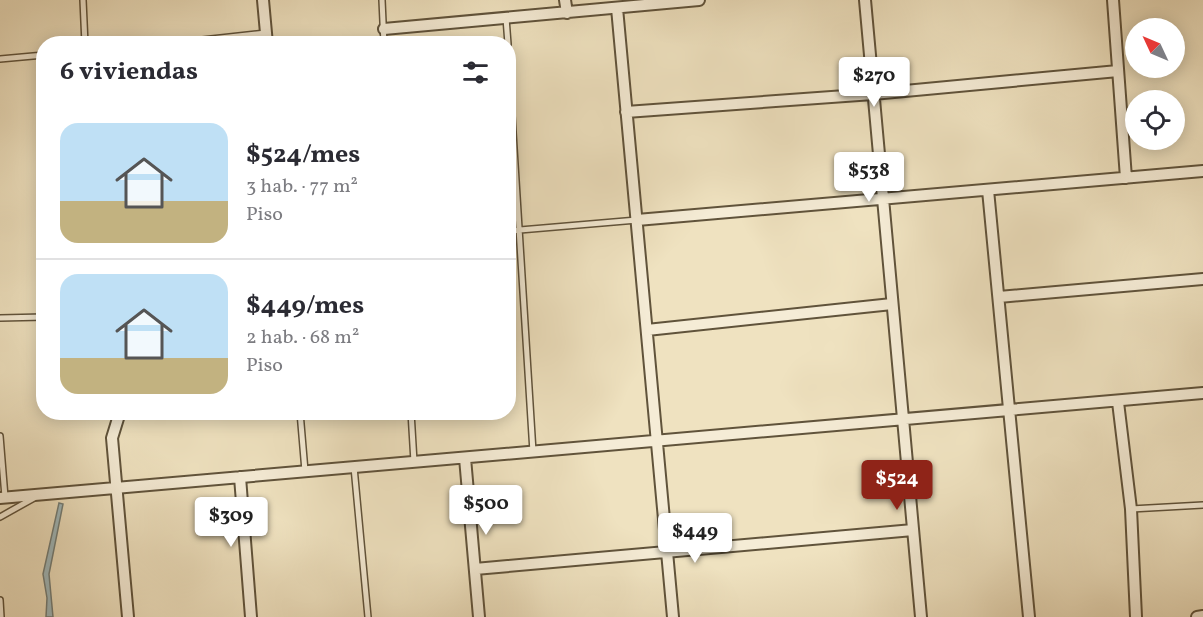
<!DOCTYPE html>
<html lang="es">
<head>
<meta charset="utf-8">
<style>
	body { margin:0; font-family:Vollkorn,serif; background:#f7f7f7; color:#2b2b33; height:100vh; display:flex; flex-direction:column; font-size:22px; white-space:nowrap }
	* { box-sizing:border-box; margin:0 }
	p { font-size:20px; color:#7c7c81 }
	.icon { flex:none; width:33px; height:33px; fill:none; stroke:currentColor; stroke-width:2; stroke-linecap:round; stroke-linejoin:round }
	.map { position:relative; flex:1; overflow:hidden }
	.details { position:absolute; left:36px; top:36px; width:480px; height:384px; display:flex; flex-direction:column; background:#fff; border-radius:24px; box-shadow:0 3px 15px #0003 }
	.details>* { flex:none }
	.needle { width:39px; rotate:314deg }
	.tools { position:absolute; left:1125px; top:18px; display:grid; gap:12px }
	.tools a { display:grid; place-items:center; width:60px; height:60px; border-radius:50%; background:#fff; box-shadow:0 3px 15px #0003; font-size:30px }
	.price { position:absolute; translate:-50% -51px; padding:0 14px; border-radius:6px; background:#fff; color:#222; font-size:20px; line-height:39px; filter:drop-shadow(0 2px 3px #0008) }
	.price::after { content:''; position:absolute; left:50%; top:36px; width:18px; height:14px; margin-left:-9px; background:inherit; clip-path:polygon(0 0,100% 0,50% 100%) }
	.price.active { background:#8f2418; color:#fff }
	ul { padding:0; list-style:none }
	li { display:flex; align-items:center; gap:18px; height:150px; padding:0 24px }
	li+li { border-top:2px solid #e1e1e2 }
	li span { display:grid; place-items:center; flex:none; width:168px; height:120px; border-radius:18px; color:#555 }
	li>.icon { margin-inline-start:auto }
	span .icon { width:72px; height:72px; fill:#fffc; stroke-width:1 }
	li b { font-size:26px }
	h2 { display:flex; justify-content:space-between; align-items:center; height:72px; padding:0 24px; font-size:26px }
	.map>svg:first-child { display:block }
	.water { fill:#a0babe; stroke:#737e78; stroke-width:1.5 }
	.lines { fill:none; stroke-linecap:round; stroke-linejoin:round }
	.service-casing { stroke:#60533b; stroke-width:8 }
	.minor-casing { stroke:#60533b; stroke-width:14 }
	.service { stroke:#f5ecd6; stroke-width:5 }
	.minor { stroke:#f5ecd6; stroke-width:10 }
</style>
</head>
<body>
<div class="map">
<svg width="1203" height="617" viewBox="0 0 1203 617">
	<rect width="100%" height="100%" fill="#efe2c0"/>
	<filter id="stains"><feTurbulence type="fractalNoise" baseFrequency=".00333" numOctaves="4"/><feColorMatrix values="0 0 0 0 .2 0 0 0 0 .09 0 0 0 0 .02 0 0 0 .5 -.17"/></filter>
	<radialGradient id="worn" r=".72"><stop offset=".6" stop-color="#630" stop-opacity="0"/><stop offset="1" stop-color="#630" stop-opacity=".3"/></radialGradient>
	<path class="water" d="M59 503 63 504 49 574 53 617H46L47 598 43 574Z"/>
	<g class="lines">
		<g class="service-casing">
			<path id="service" d="M83 0 85 44
				M382 0 384 44
				M506 18 508 44
				M166 44 266 33
				M508 52 533 452
				M0 59 44 55
				M508 231 637 220
				M0 318 44 317
				M300 412 305 471
				M411 412 414 462
				M0 436 5 497
				M354 467 368 617
				M1131 509 1203 505
				M0 517 34 498
				M0 600 1 617"/>
		</g>
		<g class="minor-casing">
			<path id="minor" d="M263 0 267 44
				M565 0 567 13
				M865 0 921 617
				M1113 0 1126 178
				M617 8 673 617
				M384 29 699 0
				M626 112 873 94 1118 71
				M988 190 1029 617
				M637 220 1203 171
				M999 297 1203 279
				M647 330 892 304
				M1118 402 1131 509 1136 617
				M120 412 112 438 128 617
				M465 458 479 617
				M240 477 251 617
				M0 498 1203 393
				M475 569 913 530
				M1197 617 1203 616"/>
		</g>
		<use href="#service" class="service"/>
		<use href="#minor" class="minor"/>
	</g>
	<rect width="100%" height="100%" filter="url(#stains)"/>
	<rect width="100%" height="100%" fill="url(#worn)"/>
</svg>
<div class="tools">
<a><svg class="needle" viewBox="-14 -14 28 28"><path d="M0-13l5 13h-10z" fill="#e53935"/><path d="M0 13l5-13h-10z" fill="#7c7c81"/></svg></a>
<a><svg class="icon" aria-label="locate" viewBox="0 0 24 24"><circle cx="12" cy="12" r="6"/><path d="M12 2v4M12 18v4M2 12h4M18 12h4"/></svg></a>
</div>
<b class="price" style="left:874px;top:108px">$270</b>
<b class="price" style="left:869px;top:203px">$538</b>
<b class="price active" style="left:897px;top:511px">$524</b>
<b class="price" style="left:486px;top:536px">$500</b>
<b class="price" style="left:231px;top:548px">$309</b>
<b class="price" style="left:695px;top:564px">$449</b>
<section class="details">
<h2>6 viviendas<svg class="icon" aria-label="filters" viewBox="0 0 24 24"><path d="M4 7h16M4 17h16"/><circle cx="9" cy="7" r="2"/><circle cx="15" cy="17" r="2"/></svg></h2>
<ul>
<li><span style="background:linear-gradient(#bfe0f5 65%,#c2b280 0)"><svg class="icon" aria-label="home" viewBox="0 0 24 24"><path d="M3 11l9-7 9 7M6 9v11h12V9"/></svg></span><div><b>$524/mes</b><p>3 hab. · 77 m²</p><p>Piso</p></div></li>
<li><span style="background:linear-gradient(#bfe0f5 70%,#c2b280 0)"><svg class="icon" aria-label="home" viewBox="0 0 24 24"><path d="M3 11l9-7 9 7M6 9v11h12V9"/></svg></span><div><b>$449/mes</b><p>2 hab. · 68 m²</p><p>Piso</p></div></li>
</ul>
</section>
</div>
</body>
</html>
